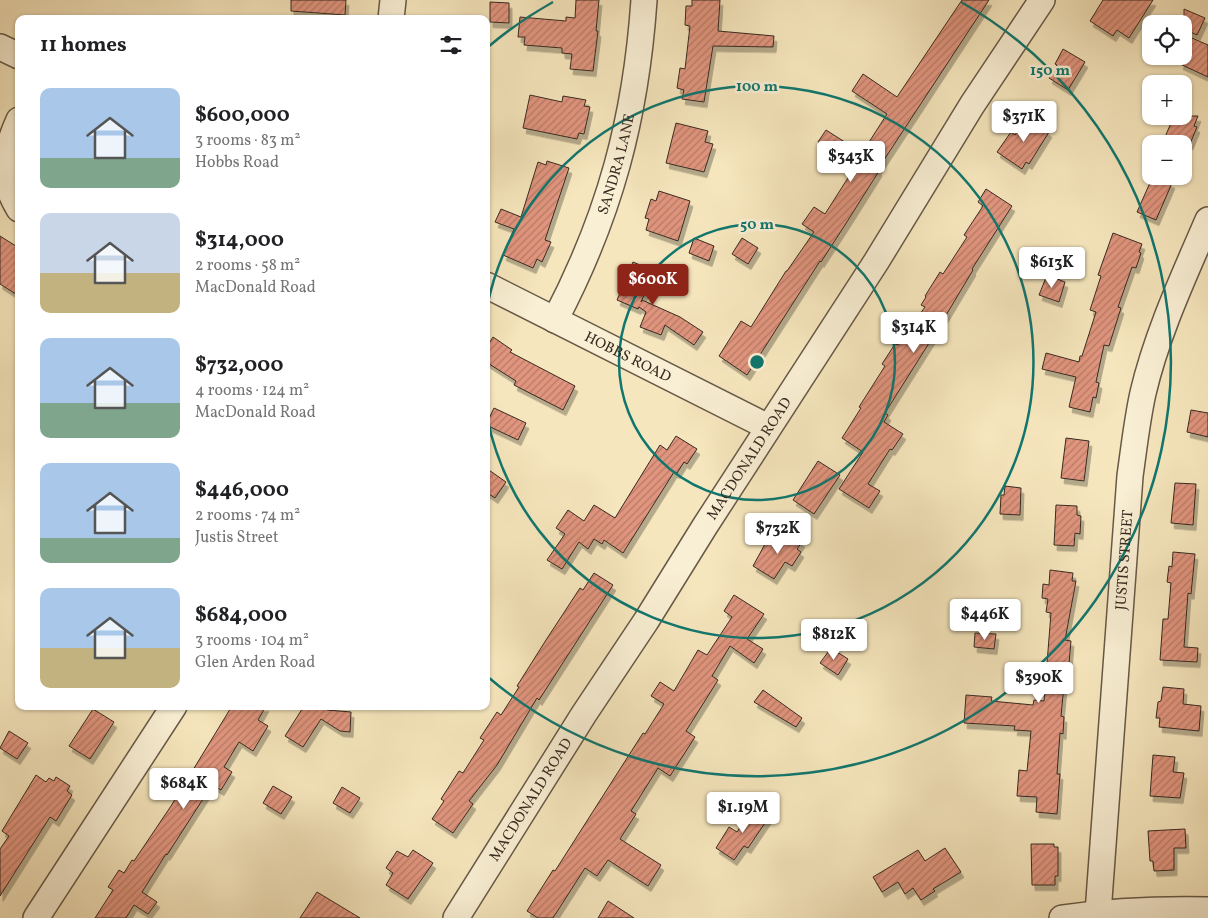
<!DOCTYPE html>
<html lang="en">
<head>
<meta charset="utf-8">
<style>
	body { margin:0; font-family:Vollkorn,serif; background:#f2f2f2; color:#202124; height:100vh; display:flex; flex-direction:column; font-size:19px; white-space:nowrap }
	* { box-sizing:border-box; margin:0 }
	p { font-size:16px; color:#757577 }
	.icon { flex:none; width:28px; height:28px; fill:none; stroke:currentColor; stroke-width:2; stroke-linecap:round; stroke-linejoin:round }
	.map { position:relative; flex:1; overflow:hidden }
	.drawer { position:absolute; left:15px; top:15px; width:475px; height:695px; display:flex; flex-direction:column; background:#fff; border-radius:10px; box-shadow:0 1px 4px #0004 }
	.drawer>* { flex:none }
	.buttons { position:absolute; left:1142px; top:15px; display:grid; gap:10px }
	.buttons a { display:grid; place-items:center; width:50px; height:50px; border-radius:10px; background:#fff; box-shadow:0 1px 4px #0004; font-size:25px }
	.price { position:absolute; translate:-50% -42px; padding:0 11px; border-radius:5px; background:#fff; color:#222; font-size:16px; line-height:32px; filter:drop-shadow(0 1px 2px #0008) }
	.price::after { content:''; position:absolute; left:50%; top:30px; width:15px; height:11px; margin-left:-8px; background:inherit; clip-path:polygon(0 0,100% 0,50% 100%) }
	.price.selected { background:#8f2418; color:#fff }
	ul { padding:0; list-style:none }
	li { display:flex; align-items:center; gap:15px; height:125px; padding:0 25px }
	li span { display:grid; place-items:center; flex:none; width:140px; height:100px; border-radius:10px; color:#555 }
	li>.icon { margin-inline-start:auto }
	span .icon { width:60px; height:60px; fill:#fffc; stroke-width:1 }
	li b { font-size:21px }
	h2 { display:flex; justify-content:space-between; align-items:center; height:60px; padding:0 25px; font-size:21px }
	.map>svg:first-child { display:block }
	.building { fill:url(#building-hatch); stroke:#372a20; filter:url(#shadow) }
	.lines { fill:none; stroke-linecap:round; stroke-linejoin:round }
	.minor-casing { stroke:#675947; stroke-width:28 }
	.minor { stroke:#f9efd4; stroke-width:25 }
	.ring { fill:none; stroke:#0f766e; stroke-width:2.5 }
	.labels { text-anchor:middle; stroke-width:5; stroke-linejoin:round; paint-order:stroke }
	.street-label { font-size:15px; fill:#372a20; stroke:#f9efd4 }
	.centre { fill:#0f766e; stroke:#f9efd4; stroke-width:2.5 }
	.ring-label { font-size:15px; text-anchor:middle; font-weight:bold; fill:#0f766e; stroke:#f9efd4; stroke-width:5; stroke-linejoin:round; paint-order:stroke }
</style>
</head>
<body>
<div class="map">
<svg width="1208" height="918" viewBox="0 0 1208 918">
	<defs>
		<pattern id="building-hatch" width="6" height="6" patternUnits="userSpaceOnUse" patternTransform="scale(1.25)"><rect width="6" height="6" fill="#e1957e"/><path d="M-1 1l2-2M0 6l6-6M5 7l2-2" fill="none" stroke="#b77a67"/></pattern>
		<filter id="shadow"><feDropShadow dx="3" dy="5.5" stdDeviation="0" flood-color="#0004"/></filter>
	</defs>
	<rect width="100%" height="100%" fill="#f6e6bd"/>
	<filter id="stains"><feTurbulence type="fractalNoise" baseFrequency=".004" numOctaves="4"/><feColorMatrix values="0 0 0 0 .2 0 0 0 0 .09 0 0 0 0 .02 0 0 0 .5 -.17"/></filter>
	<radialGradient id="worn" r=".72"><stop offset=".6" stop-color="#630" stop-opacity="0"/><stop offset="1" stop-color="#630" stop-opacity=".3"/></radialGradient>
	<path class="building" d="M291 0H346L345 15 291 11Z
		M576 0H599L596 31H598L593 71 570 69 572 54 562 53V48L524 45 525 37H518L520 17 566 21V17L575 18Z
		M692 0H720L718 31 774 36 773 47 713 46 704 102 682 99 684 90 677 88 680 68 685 69 690 26 685 25 686 6H692Z
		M962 0H989L878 169 879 171 845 225 821 262 820 261 747 375 719 356 741 321 751 327 786 271H787L814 232 802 224 814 207 825 214 853 170 848 167 850 163 818 142 826 130 862 153 887 114 852 91 863 74 897 97Z
		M1103 0H1153L1129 38 1117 30 1113 36 1090 21Z
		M490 2 509 3V23L490 22Z
		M1184 9 1205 18 1197 35 1184 29Z
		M1192 38 1208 45V77L1180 64Z
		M1063 49 1085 62 1068 90 1049 78 1057 65 1055 64Z
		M530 95 562 102 563 96 586 100 584 106 590 107 584 134 579 133 577 139 523 128Z
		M1174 116H1198L1194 126 1197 127 1190 144H1162Z
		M1026 117 1049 132 1029 164 1026 162 1022 169 997 152 1011 132 1015 135Z
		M676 123 708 131 705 142 713 144 704 172 666 163Z
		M547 161 569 168 545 240 551 242 542 262 537 259 533 268 503 255 514 229 495 222 501 209 521 217 538 162 546 165Z
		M1153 176 1172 183 1156 220 1137 212Z
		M986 189 1012 206 972 269 973 270 936 332 885 413 888 415 884 422 903 434 892 450 890 449 868 484 880 491 869 508 839 489 863 452 842 438 861 408 859 407 885 366 882 364 895 344 898 345 925 307 921 305 926 297 925 296 940 272 943 274 967 237 964 235 983 206 978 202Z
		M659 191 690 201 678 241 646 230 649 219 645 218 651 199 656 201Z
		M1113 233 1142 244 1139 252 1141 253 1136 268 1132 267 1118 307 1121 308 1109 346 1104 345 1096 382 1099 383 1096 398 1093 397 1090 412 1069 407 1076 377 1042 369 1046 353 1079 362 1080 356H1082L1096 312 1090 310 1101 276 1098 275Z
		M0 236 19 248V296L0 284Z
		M694 238 714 246 709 261 689 253Z
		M742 238 758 248 748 264 732 254Z
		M633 262 654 271 641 302 642 300 680 317 703 332 694 345 665 325 661 335 640 327 646 312 639 307 638 309 617 300Z
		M1047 275 1065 282 1059 302 1039 295Z
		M493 337 512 350 510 352 575 386 563 410 514 385 516 381 486 362V348Z
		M494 408 526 423 518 440 486 425Z
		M1191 410 1208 413V437L1187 432Z
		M676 436 697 449 687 464 684 462 677 473 674 472 623 553 604 540 602 544 594 539 588 549 579 542 562 569 547 560 565 534 556 528 568 510 584 521 594 505 615 518 660 445 667 450Z
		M1066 438 1089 441 1084 481 1061 478Z
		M818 461 840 475 814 514 793 500Z
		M486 468 506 482 495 498 486 492Z
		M1175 483 1196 484 1193 525 1171 523Z
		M1005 486 1021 488 1020 515 1000 514 1001 495H1004Z
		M1056 505 1077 506V515L1081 516 1080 534 1075 533 1074 546 1054 545Z
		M786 532 802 542 797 549 801 552 792 566 785 562 774 579 753 566 770 535 780 541Z
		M1173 552 1195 554 1191 594 1188 593 1184 647 1198 648 1197 662 1160 660 1163 619H1168L1171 583 1167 582 1169 566 1172 567Z
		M1050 570 1073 573 1072 581H1076L1065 640 1071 641 1067 686 1064 685 1061 716 1064 717 1063 734 1060 733 1057 774H1060L1057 814 1036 812 1037 797 1017 796 1019 770 1027 771 1031 731 1014 730 1015 726 964 723 966 695 992 697 991 701 1033 705 1034 700 1044 701 1051 613 1046 612 1048 599 1042 598 1043 584 1049 585Z
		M594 573 613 585 539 700 537 698 497 765 469 801 473 804 453 833 432 819 444 801 441 799 459 771 463 773 484 740 480 738 497 712 501 715 519 687 517 686 546 640 580 588 583 590Z
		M734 595 764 614 747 639 763 649 754 663 730 646 712 676 718 680 686 731 695 737 670 776 658 768 631 811 636 814 620 839 661 865 648 886 608 860 597 876 585 868 553 918H538L527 911 553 870 555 871 643 733 645 734 664 704 651 696 660 682 674 691 698 650 707 655 732 617 724 611Z
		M975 633 996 634 994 649 974 647Z
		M831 648 848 659 838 675 820 663Z
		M1163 687 1184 689 1183 704 1201 706 1199 731 1159 727 1160 718H1156L1158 702 1161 701Z
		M763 690 802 718 796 727 754 702Z
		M232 706H266L258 720 268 726 253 751 239 742 224 767 232 772 221 790 212 785 167 855 166 854 142 892 157 902 148 914 134 905 126 918H95L113 890 108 887 119 870 124 873 132 860 134 861 171 806Z
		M304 706H330L327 710 351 712 350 732 340 731 321 719 303 747 285 736Z
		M93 709 114 722 90 759 69 746Z
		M9 731 28 743 17 759 0 748Z
		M1153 755 1175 757 1173 772 1184 773 1180 798 1150 796Z
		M36 775 46 782 49 778 54 781 56 777 70 786 67 791 72 795 56 821 50 817 0 896V849L9 836 2 831Z
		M273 786 292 797 281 814 263 803Z
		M342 787 360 798 350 813 333 803Z
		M753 807 769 817 748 848 744 846 734 860 716 848 729 827 737 832Z
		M1185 829 1186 848H1174V870L1154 871 1153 861H1150L1148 831Z
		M1031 844H1054V847H1058V876H1055V885H1032Z
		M945 848 961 872 933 889 935 891 921 900 913 888 905 894 898 882 882 892 873 877 918 850 925 861Z
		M413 850 433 863 408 899 386 885 393 873 386 868 397 851 408 857Z
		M317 892 360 918H300Z
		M608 901 634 918H598Z"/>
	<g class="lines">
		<g class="minor-casing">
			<g id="minor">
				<path d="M391 19 393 0"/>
				<path d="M0 47 19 56"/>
				<path d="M19 120C3 155 0 178 19 209"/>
				<path id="s1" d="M486 285 768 427"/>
				<path id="s2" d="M555 320C610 215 636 118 644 0"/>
				<path id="s3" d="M1098 913 1130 476C1134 448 1137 420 1143 393 1157 333 1184 276 1208 220"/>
				<path d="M36 918 174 706"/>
				<path id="s4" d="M456 918 584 714 646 621 705 526 876 262 972 105 1042 0"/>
				<path d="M1062 918C1111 911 1159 909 1208 910"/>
			</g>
		</g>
		<use href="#minor" class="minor"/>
	</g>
	<g class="ring">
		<circle cx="757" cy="362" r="138"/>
		<path d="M487 307A276 276 0 1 1 487 417"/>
		<path d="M488 47A414 414 0 0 1 553 2M961 2A414 414 0 1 1 488 677"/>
	</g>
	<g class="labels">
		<g class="street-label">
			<text dy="5" stroke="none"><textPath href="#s2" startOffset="168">SANDRA LANE</textPath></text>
			<text dy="5" stroke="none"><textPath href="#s1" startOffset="159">HOBBS ROAD</textPath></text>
			<text dy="5" stroke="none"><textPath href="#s4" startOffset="545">MACDONALD ROAD</textPath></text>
			<text dy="5" stroke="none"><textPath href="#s3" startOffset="354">JUSTIS STREET</textPath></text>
			<text dy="5" stroke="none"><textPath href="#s4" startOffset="140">MACDONALD ROAD</textPath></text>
		</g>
	</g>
	<circle cx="757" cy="362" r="8" class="centre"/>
	<g class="ring-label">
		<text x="1050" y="75">150 m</text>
		<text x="757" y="91">100 m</text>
		<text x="757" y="229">50 m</text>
	</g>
	<rect width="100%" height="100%" filter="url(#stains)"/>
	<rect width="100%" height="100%" fill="url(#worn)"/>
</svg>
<div class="buttons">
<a><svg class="icon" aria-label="locate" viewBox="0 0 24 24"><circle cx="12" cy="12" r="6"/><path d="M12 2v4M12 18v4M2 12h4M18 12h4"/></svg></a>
<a>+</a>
<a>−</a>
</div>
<b class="price" style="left:1024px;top:143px">$371K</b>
<b class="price" style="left:851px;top:183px">$343K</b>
<b class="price" style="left:1052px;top:289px">$613K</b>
<b class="price selected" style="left:653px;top:306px">$600K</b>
<b class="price" style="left:914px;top:354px">$314K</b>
<b class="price" style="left:778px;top:555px">$732K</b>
<b class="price" style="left:985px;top:641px">$446K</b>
<b class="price" style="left:834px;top:661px">$812K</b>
<b class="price" style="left:1039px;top:704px">$390K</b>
<b class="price" style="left:184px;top:810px">$684K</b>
<b class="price" style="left:743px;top:834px">$1.19M</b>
<section class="drawer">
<h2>11 homes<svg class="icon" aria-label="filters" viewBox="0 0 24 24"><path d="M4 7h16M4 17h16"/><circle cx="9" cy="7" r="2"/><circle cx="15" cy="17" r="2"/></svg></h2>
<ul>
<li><span style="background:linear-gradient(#a9c7e8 70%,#7fa58c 0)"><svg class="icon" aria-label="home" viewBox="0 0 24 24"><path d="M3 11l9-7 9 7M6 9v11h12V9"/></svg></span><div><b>$600,000</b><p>3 rooms · 83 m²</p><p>Hobbs Road</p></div></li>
<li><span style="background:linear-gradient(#c9d6e8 60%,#c2b280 0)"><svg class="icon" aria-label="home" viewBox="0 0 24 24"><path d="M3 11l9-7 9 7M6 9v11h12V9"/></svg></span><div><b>$314,000</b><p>2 rooms · 58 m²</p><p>MacDonald Road</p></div></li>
<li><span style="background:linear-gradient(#a9c7e8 65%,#7fa58c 0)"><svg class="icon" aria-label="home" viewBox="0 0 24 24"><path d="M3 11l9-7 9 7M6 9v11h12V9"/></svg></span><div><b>$732,000</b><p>4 rooms · 124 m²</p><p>MacDonald Road</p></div></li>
<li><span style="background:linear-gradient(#a9c7e8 75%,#7fa58c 0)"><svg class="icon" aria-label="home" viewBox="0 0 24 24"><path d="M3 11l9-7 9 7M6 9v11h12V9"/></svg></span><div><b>$446,000</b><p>2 rooms · 74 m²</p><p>Justis Street</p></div></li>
<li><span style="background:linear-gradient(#a9c7e8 60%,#c2b280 0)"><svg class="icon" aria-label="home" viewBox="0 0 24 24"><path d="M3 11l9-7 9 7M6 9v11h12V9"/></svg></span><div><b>$684,000</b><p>3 rooms · 104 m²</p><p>Glen Arden Road</p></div></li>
</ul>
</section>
</div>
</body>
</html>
